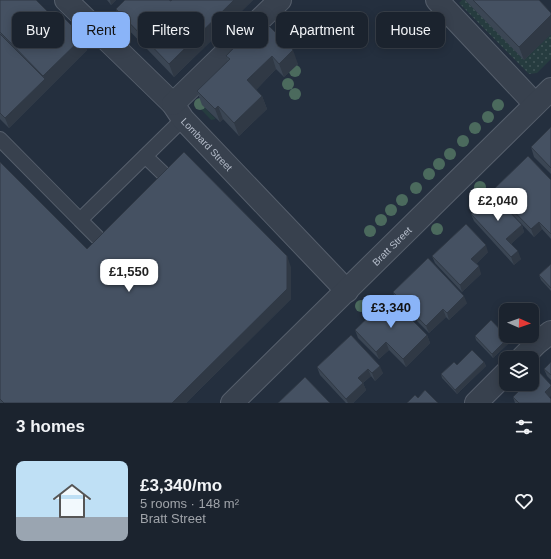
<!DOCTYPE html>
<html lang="en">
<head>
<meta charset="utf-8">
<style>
	body { margin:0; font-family:Arial,sans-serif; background:#282f3a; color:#f1f3f6; height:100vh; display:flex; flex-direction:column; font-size:15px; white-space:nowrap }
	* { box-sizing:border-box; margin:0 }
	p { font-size:13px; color:#a0a4aa }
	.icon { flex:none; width:22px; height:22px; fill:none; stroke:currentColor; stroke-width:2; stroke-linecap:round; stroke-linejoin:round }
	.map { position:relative; height:403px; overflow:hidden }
	.details { display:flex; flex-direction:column; background:#1b232e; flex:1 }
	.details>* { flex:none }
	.top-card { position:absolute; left:12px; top:12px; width:527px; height:36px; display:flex; gap:8px }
	.needle { width:26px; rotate:92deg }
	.tools { position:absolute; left:499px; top:303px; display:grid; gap:8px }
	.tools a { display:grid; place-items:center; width:40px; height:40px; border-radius:8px; background:#1b232e; box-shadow:0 2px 10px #0003,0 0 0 1px #39404a; font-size:20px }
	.price { position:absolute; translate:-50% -34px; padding:0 9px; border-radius:8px; background:#fff; color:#222; font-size:13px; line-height:26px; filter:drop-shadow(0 1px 2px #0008) }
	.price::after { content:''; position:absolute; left:50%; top:24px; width:12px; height:9px; margin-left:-6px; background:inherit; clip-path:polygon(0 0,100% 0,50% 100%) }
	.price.selected { background:#8ab4f8; color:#111 }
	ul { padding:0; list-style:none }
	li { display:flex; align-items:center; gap:12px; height:100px; padding:0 16px }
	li+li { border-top:1px solid #39404a }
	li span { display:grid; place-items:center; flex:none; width:112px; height:80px; border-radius:8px; color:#555 }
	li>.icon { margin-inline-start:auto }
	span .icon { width:48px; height:48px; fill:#fffc; stroke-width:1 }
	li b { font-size:17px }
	h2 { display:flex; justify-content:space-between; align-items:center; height:48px; padding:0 16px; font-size:17px }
	.pill { padding:0 14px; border-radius:8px; background:#1b232e; box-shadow:0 2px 10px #0003,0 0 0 1px #39404a; font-size:14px; line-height:36px }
	.pill.selected { background:#8ab4f8; color:#111 }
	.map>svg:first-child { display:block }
	.grass { fill:url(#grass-dots) }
	.garden { fill:#263c3f }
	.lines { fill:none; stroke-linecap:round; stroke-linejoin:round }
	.lane-casing { stroke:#565f6c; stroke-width:16 }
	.street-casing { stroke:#565f6c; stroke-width:24 }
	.lane { stroke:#38414e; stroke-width:14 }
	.street { stroke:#38414e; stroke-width:22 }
	.tree { fill:#4b6a5d }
	.wall { fill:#3b4654 }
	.shaded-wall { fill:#303945 }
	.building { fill:#455162; stroke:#303945 }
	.labels { text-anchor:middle; stroke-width:3.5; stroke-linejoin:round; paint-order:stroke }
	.street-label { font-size:10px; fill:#b4bcc9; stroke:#1d2633 }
</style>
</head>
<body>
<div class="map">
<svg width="551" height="403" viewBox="0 0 551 403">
	<defs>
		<pattern id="grass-dots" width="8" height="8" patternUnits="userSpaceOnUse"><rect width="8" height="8" fill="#263c3f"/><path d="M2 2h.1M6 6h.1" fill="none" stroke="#435659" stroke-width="1.8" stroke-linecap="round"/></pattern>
	</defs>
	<rect width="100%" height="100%" fill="#242f3e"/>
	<path class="grass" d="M462 0H465L524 60 551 34V59L537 73 529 74 459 3Z"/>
	<path class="garden" d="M230 69 202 105 216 119 211 120 196 104Z"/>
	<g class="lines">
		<g class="lane-casing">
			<path id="lane" d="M0 139 80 220 183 119
				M145 156 170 180
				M80 220 105 245"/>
		</g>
		<g class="street-casing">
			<g id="street">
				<path id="s1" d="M66 0 173 104 183 119 347 291"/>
				<path d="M437 0 535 104"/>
				<path d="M173 104 280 0"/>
				<path d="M522 358 537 343 551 332"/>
				<path id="s2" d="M232 403 551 89"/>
				<path d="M476 403 506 373"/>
			</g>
		</g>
		<use href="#lane" class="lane"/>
		<use href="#street" class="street"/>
	</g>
	<g class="tree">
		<circle cx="295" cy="71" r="6"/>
		<circle cx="288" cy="84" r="6"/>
		<circle cx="295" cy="94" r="6"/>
		<circle cx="200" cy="104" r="6"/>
		<circle cx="498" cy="105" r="6"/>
		<circle cx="488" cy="117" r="6"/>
		<circle cx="475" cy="128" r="6"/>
		<circle cx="463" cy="141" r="6"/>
		<circle cx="450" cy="154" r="6"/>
		<circle cx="439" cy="164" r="6"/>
		<circle cx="429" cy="174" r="6"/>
		<circle cx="480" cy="187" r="6"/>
		<circle cx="416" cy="188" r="6"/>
		<circle cx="402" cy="200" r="6"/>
		<circle cx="391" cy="210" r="6"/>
		<circle cx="381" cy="220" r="6"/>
		<circle cx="437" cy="229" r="6"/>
		<circle cx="370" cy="231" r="6"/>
		<circle cx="361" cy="306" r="6"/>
	</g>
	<path class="wall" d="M0 0 54 18 87 50 9 128 0 119Z
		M107 0H116L111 5Z
		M172 0H253L174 77 121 22 116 9 171 1Z
		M465 0H539L551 13V34L524 60Z
		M262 19 298 64 284 77 276 69 256 90 262 96 267 109 239 136 223 119 220 122 202 105 197 91 228 61 226 56Z
		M551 127V174L534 157 531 147Z
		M0 162 87 249 291 267V299L186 403H0Z
		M551 180V239L542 229 534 237 513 215 522 225 524 232 511 244 521 259 514 265 474 221 471 214 496 197 493 190Z
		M488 252 476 264 481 274 462 292 435 263 432 256Z
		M551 264V291L541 280 539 275Z
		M393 292 467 303 449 320 446 317 429 333 396 300Z
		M355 330 427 335 430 343 406 367 389 350 379 359 358 338Z
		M351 335 383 373 375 381 371 376 363 383 366 390 353 403H346L320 375 317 367Z
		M475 336 510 342 493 358 476 340Z
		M484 362 486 366 457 394 442 378 441 374 457 365Z
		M551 362V380L547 376 544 369Z
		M513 397 550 398 551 403H515Z"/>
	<path class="shaded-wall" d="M110 0H116L111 5Z
		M234 0H253L174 77 169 64Z
		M551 15V34L524 60 519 47Z
		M83 37 87 50 9 128 5 118 45 79 43 76Z
		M293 50 298 64 284 77 279 64Z
		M272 56 276 69 252 94 247 80Z
		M262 96 267 109 239 136 234 123Z
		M218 106 223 119 220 122 215 109Z
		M539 222 542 229 534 237 531 229Z
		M522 225 524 232 509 246 506 239Z
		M486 245 488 252 474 266 471 259Z
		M518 251 521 259 514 265 511 257Z
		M287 256 291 267V299L186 403H172Z
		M479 266 481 274 462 292 460 285Z
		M464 296 467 303 449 320 447 313Z
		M443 309 446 317 429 333 426 326Z
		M427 335 430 343 406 367 403 359Z
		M508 338 510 342 493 358 492 354Z
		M386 342 389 350 379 359 376 352Z
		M484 362 486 366 457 394 455 390Z
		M380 366 383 373 375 381 372 373Z
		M368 369 371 376 363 383 366 390 353 403H348L346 399 358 378Z
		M551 386V396L548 400 545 392Z"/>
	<path class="building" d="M0 0H36L54 18 59 13 83 37 43 76 0 32Z
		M125 0H169L171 1 172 0H234L169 64 116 9Z
		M473 0H539L551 13V15L519 47Z
		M262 19 293 50 279 64 272 56 247 80 262 96 234 123 218 106 215 109 197 91 230 59 226 56Z
		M0 34 45 79 5 118 0 113Z
		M551 127V168L531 147Z
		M184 152 287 256V289L172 403H4L0 399V162L87 249Z
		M528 156 551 180V234L539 222 531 229 493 190Z
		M493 194 522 225 506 239 518 251 511 257 471 214Z
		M466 224 486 245 471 259 479 266 460 285 432 256Z
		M428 258 464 296 447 313 443 309 426 326 393 292Z
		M551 264V288L539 275Z
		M389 297 427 335 403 359 386 342 376 352 355 330Z
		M491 320 508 338 492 354 475 336Z
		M351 335 380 366 372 373 368 369 358 378 363 383 346 399 317 367Z
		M472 350 484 362 455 390 441 374 454 362 457 365Z
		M551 362V375L544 369Z
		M539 372 551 385V386L545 392 551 399V403H519L513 397 526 384H532V378Z
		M305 377 330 403H278Z
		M425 390 438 403H407L415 395 418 398Z"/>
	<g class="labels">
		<g class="street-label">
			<text dy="4" stroke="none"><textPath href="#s1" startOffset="202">Lombard Street</textPath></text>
			<text dy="4" stroke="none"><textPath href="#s2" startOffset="224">Bratt Street</textPath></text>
		</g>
	</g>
</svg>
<div class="tools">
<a><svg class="needle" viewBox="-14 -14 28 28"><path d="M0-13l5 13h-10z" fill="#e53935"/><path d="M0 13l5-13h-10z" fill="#a0a4aa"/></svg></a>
<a><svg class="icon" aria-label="layers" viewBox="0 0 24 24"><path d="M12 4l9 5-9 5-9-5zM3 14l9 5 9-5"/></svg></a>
</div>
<b class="price" style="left:498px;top:222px">£2,040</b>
<b class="price" style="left:129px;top:293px">£1,550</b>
<b class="price selected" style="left:391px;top:329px">£3,340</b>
<div class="top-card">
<a class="pill">Buy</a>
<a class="pill selected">Rent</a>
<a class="pill">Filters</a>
<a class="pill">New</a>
<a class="pill">Apartment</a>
<a class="pill">House</a>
</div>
</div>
<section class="details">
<h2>3 homes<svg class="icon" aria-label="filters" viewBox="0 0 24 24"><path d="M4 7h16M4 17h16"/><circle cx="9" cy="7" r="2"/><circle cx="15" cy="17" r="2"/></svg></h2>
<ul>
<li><span style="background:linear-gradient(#bfe0f5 70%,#9aa5b1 0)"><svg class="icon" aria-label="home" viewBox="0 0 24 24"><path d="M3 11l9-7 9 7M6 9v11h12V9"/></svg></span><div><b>£3,340/mo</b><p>5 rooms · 148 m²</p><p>Bratt Street</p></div><svg class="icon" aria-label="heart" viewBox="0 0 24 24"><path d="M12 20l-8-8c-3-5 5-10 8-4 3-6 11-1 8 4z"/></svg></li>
</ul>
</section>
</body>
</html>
